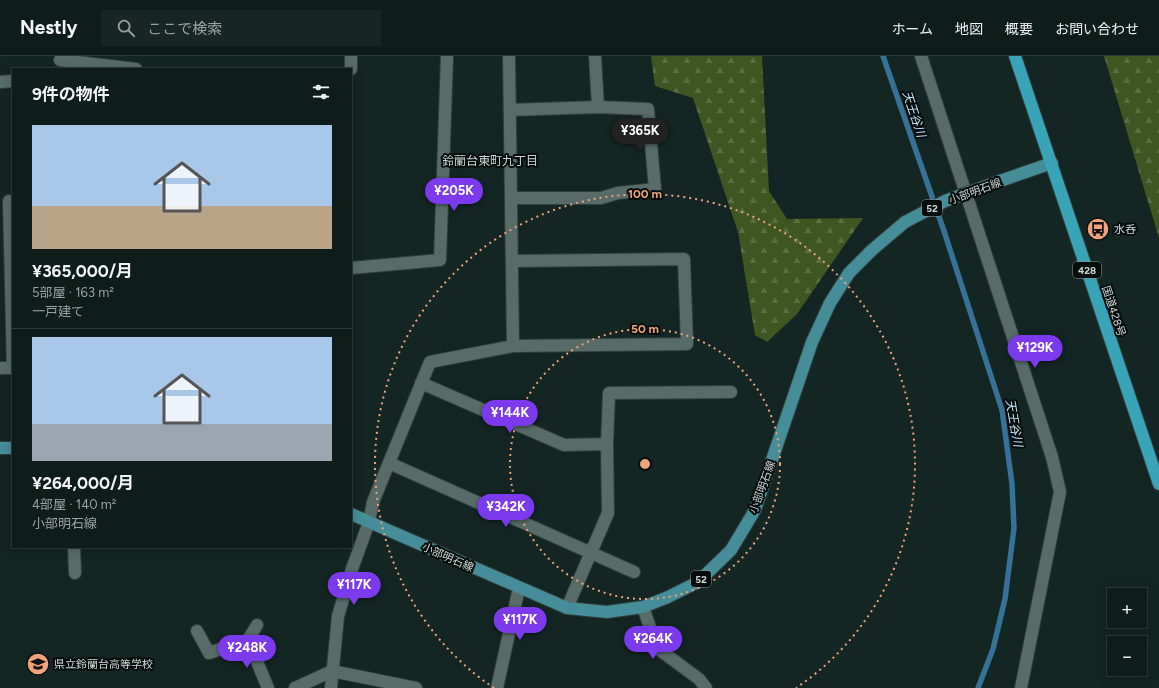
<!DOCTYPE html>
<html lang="ja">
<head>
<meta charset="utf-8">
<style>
	body { margin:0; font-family:Figtree,"Noto Sans JP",sans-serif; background:#172523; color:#f1f3f6; height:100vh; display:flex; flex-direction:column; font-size:15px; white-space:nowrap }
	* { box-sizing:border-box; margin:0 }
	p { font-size:13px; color:#9ba1a2 }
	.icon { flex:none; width:22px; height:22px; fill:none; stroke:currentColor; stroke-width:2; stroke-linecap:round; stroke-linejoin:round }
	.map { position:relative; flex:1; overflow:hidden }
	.side { position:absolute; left:12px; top:12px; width:340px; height:480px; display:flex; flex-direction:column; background:#0e1c1a; border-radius:0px; box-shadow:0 2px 10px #0003,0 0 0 1px #2e3a39 }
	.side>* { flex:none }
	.buttons { position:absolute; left:1107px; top:532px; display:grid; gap:8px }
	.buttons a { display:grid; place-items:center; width:40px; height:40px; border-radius:0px; background:#0e1c1a; box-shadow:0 2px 10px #0003,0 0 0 1px #2e3a39; font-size:20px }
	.price { position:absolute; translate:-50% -34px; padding:0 9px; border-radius:14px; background:#7c3aed; color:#fff; font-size:13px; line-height:26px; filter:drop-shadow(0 1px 2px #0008) }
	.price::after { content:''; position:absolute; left:50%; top:24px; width:12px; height:9px; margin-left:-6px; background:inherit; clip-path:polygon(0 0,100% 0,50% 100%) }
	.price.current { background:#222; color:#fff }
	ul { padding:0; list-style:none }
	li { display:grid; align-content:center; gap:8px; height:212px; padding:0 20px }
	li+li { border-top:1px solid #2e3a39 }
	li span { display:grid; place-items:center; height:124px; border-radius:0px; color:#555 }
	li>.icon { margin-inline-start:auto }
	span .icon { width:72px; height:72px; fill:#fffc; stroke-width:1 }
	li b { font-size:17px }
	h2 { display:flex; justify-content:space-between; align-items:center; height:48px; padding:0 20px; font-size:17px }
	header { display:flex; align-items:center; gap:24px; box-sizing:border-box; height:56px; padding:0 20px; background:#0e1c1a; border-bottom:1px solid #2e3a39 }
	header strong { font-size:19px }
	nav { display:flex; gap:22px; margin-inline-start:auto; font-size:14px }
	.search { width:280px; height:36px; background:#172523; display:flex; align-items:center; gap:10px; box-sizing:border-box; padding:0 14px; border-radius:0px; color:#9ba1a2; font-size:15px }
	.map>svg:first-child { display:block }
	.forest { fill:url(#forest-firs) }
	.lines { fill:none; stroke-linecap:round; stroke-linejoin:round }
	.stream { stroke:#387197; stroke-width:5.5 }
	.street-casing { stroke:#313f3d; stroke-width:14 }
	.secondary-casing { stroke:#313f3d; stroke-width:14 }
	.primary-casing { stroke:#313f3d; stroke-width:14 }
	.highway-casing { stroke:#313f3d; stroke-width:14 }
	.street { stroke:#576c69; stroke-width:12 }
	.secondary { stroke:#576c69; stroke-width:12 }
	.primary { stroke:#458d98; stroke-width:12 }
	.highway { stroke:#39a3b7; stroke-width:12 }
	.primary-bridge-casing { stroke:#313f3d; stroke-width:14; stroke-linecap:butt }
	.primary-bridge { stroke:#458d98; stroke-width:12 }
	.ring { fill:none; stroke:#f0a27a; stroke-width:2; stroke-dasharray:2 4 }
	.labels { text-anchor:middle; stroke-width:4; stroke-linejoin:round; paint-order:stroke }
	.shield { fill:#060d0c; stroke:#909a98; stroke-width:1 }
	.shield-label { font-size:10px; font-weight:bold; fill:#cbd6d4 }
	.street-label { font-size:11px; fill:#cbd6d4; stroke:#060d0c }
	.poi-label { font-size:11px; fill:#cbd6d4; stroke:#060d0c; text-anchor:start }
	.water-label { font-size:12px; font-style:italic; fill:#c6e5fc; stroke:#060d0c }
	.neighbourhood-label { font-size:12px; fill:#cbd6d4; stroke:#060d0c }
	.centre { fill:#f0a27a; stroke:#060d0c; stroke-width:2 }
	.ring-label { font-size:12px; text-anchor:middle; font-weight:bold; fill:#f0a27a; stroke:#060d0c; stroke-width:4; stroke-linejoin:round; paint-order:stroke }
</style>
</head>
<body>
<header>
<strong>Nestly</strong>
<div class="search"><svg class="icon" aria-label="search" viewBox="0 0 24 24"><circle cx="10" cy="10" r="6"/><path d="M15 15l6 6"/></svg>ここで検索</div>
<nav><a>ホーム</a><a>地図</a><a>概要</a><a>お問い合わせ</a></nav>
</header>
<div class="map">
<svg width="1159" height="632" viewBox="0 0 1159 632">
	<defs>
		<pattern id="forest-firs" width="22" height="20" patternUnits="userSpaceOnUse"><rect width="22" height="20" fill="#3e5722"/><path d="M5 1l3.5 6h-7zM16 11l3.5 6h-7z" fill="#596e41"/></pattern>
	</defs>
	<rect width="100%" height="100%" fill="#132623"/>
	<path class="forest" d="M651 0H762L769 135 787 163 863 162 797 258 767 286 755 279 738 176 693 42 655 30Z
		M1104 0H1159V182Z"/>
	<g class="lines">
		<path class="stream" d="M883 0 944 175 1002 354 1012 428 1014 472 1005 543 993 593 978 632"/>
		<g class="street-casing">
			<path id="street" d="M509 0 513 290
				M595 0 598 51
				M921 0 1052 401 1060 436 1021 632
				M60 4 136 13
				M351 13V0
				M0 26 13 25
				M510 54 598 51 648 53 655 133 618 137 601 142H512
				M9 145 13 312
				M351 212 440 204 447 0
				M0 312H13
				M421 327 564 389 607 388
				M389 407 634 516
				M369 466 373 446 430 306 513 290 687 288 684 203 513 205
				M74 491 75 517
				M643 551 657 592 699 623 706 632
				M567 552 608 457 607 388 609 337 731 336
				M197 575 209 597 248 584 257 569
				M248 584 268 632
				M295 632 332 615 416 632
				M497 632 519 532"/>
		</g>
		<g class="secondary-casing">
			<path id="secondary" d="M331 632 338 560 352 513 369 466"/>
		</g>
		<g class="primary-casing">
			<path id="primary" d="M1000 125 1052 107
				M0 392H13
				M351 458 567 552 607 556 643 551 668 541 698 526 731 494 755 454 812 286 830 247 849 217 872 194"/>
		</g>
		<g class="highway-casing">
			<path id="highway" d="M1015 0 1159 428"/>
		</g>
		<use href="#street" class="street"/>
		<use href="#secondary" class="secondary"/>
		<use href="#primary" class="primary"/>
		<use href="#highway" class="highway"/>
		<g class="primary-bridge-casing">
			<path id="primary-bridge" d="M872 194 905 166 945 145 1000 125"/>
		</g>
		<use href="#primary-bridge" class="primary-bridge"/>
	</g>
	<g class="ring">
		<circle cx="645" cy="408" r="135"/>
		<path d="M494 632A270 270 0 1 1 796 632"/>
	</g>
	<defs>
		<g id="bus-disc" transform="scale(1.15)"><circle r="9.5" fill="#f0a27a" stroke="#060d0c"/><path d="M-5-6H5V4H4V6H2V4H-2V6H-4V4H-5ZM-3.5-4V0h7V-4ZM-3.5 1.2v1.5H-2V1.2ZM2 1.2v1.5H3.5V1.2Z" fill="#111"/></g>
		<g id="school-disc" transform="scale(1.15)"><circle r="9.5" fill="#f0a27a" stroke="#060d0c"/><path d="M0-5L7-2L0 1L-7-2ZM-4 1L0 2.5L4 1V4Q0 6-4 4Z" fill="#111"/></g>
	</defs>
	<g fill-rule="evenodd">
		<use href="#bus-disc" x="1098" y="173"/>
		<use href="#school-disc" x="38" y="608"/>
	</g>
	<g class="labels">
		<g class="shield">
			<rect x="922" y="144" width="20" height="16" rx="3"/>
			<rect x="1073" y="206" width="28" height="16" rx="3"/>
			<rect x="691" y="515" width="20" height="16" rx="3"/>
		</g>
		<g class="shield-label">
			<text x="932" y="156">52</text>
			<text x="1087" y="218">428</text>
			<text x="701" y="527">52</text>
		</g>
		<g class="street-label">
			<text transform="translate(975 135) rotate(-20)" y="4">小部明石線</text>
			<text transform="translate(1114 255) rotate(72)" y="4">国道428号</text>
			<text transform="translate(762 431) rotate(-70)" y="4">小部明石線</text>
			<text transform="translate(448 501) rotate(24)" y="4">小部明石線</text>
		</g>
		<g class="poi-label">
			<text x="1114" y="177">水呑</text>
			<text x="54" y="612">県立鈴蘭台高等学校</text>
		</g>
		<g class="water-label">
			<text transform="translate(914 58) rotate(71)" y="4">天王谷川</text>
			<text transform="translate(1014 367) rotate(80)" y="4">天王谷川</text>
		</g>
		<g class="neighbourhood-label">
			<text x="490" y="109">鈴蘭台東町九丁目</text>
		</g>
	</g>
	<circle cx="645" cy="408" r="6" class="centre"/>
	<g class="ring-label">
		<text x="645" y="142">100 m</text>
		<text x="645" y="277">50 m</text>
	</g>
</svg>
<div class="buttons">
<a>+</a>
<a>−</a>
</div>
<b class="price current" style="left:640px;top:96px">¥365K</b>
<b class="price" style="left:454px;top:156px">¥205K</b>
<b class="price" style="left:1035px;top:313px">¥129K</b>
<b class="price" style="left:510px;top:378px">¥144K</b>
<b class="price" style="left:506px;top:472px">¥342K</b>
<b class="price" style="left:354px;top:550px">¥117K</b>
<b class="price" style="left:520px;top:585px">¥117K</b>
<b class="price" style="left:653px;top:604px">¥264K</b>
<b class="price" style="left:247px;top:613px">¥248K</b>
<section class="side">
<h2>9件の物件<svg class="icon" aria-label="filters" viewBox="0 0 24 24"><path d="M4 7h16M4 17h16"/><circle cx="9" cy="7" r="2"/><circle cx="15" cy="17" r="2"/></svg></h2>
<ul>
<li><span style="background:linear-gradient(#a9c7e8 65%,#b9a48a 0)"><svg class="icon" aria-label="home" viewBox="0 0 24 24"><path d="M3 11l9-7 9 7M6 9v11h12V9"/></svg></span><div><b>¥365,000/月</b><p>5部屋 · 163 m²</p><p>一戸建て</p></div></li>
<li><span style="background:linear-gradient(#a9c7e8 70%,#9aa5b1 0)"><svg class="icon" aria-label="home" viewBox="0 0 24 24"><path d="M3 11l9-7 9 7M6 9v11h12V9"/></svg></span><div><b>¥264,000/月</b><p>4部屋 · 140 m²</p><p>小部明石線</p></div></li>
</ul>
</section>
</div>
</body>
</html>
